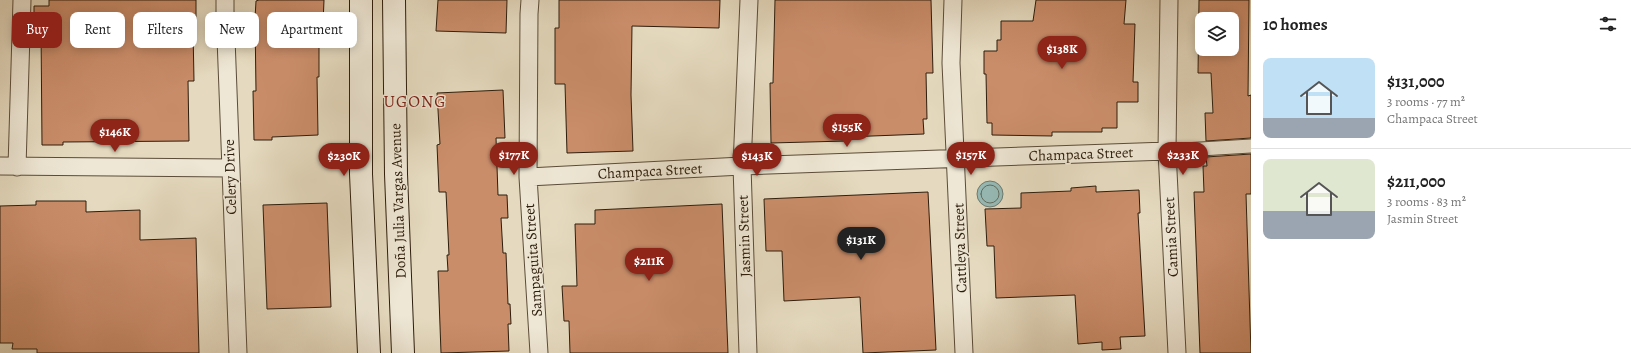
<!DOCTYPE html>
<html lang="en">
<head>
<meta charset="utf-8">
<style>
	body { margin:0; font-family:Alegreya,serif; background:#f2f2f2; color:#222; height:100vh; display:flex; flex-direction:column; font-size:15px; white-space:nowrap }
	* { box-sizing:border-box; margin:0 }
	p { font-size:13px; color:#767676 }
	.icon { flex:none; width:22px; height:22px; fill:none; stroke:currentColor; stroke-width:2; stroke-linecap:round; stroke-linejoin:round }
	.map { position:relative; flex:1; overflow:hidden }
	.panel { display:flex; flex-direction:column; background:#fff; width:380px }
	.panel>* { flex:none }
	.hud { position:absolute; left:12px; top:12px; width:380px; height:36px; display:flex; gap:8px }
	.tools { position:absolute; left:1195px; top:12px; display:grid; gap:8px }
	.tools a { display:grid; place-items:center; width:44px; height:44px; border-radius:8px; background:#fff; box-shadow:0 2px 10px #0003; font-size:20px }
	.price { position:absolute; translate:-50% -34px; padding:0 9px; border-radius:14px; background:#8f2418; color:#fff; font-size:13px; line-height:26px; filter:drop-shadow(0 1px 2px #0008) }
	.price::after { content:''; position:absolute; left:50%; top:24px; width:12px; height:9px; margin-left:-6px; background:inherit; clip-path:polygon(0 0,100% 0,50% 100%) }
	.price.current { background:#222; color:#fff }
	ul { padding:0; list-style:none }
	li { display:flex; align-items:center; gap:12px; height:100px; padding:0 12px }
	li+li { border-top:1px solid #e0e0e0 }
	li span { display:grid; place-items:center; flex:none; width:112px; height:80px; border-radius:8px; color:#555 }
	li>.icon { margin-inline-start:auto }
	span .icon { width:48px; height:48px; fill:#fffc; stroke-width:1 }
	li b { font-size:17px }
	h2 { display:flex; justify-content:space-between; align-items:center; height:48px; padding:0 12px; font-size:17px }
	.chip { padding:0 14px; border-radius:8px; background:#fff; box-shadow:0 2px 10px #0003; font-size:14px; line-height:36px }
	.chip.current { background:#8f2418; color:#fff }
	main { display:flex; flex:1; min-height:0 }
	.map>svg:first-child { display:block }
	.water { fill:#96bab5; stroke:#6c7b71 }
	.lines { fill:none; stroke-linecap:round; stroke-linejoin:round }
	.shore { stroke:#626c60; stroke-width:1 }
	.building { fill:#ca8d6a; stroke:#2d1d0c; fill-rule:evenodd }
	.pedestrian-casing { stroke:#5b4c39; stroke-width:15 }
	.minor-casing { stroke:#5b4c39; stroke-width:19 }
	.secondary-casing { stroke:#2d1d0c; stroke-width:24 }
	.pedestrian { stroke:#eee7d5; stroke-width:13 }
	.minor { stroke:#eee7d5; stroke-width:17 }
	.secondary { stroke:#eee7d5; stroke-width:22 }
	.labels { text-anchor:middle; stroke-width:3; stroke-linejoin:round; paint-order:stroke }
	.street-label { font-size:15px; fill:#2d1d0c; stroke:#eee7d5 }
	.quarter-label { font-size:17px; letter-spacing:1px; fill:#7a1f14; stroke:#eee7d5 }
</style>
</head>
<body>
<main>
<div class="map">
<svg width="1251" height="353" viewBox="0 0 1251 353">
	<rect width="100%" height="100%" fill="#e5dabf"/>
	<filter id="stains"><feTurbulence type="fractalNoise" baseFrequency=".005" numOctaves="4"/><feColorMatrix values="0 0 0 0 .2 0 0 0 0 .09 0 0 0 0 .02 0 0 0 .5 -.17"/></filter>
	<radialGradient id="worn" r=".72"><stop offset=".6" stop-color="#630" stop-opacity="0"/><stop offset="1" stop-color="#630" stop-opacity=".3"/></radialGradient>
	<path class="water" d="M977 194a13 13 0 1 1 26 0a13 13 0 1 1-26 0Z"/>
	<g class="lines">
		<path class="shore" d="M981 194a9 9 0 1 1 18 0a9 9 0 1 1-18 0Z"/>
	</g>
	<path class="building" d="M49 0H196V30H193L194 81H188L189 141 63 142V145H42L41 27H34V6H49Z
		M259 0H324L323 24H319V77H317L318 135 272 137V140H254L253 91H256L255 18 256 1Z
		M438 0H507L506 33 436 31Z
		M559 0H720L719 28 632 26 631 95 633 151 567 153 565 84H555V28H559Z
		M775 0H931L933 73H926L927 119H923L924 134 846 137V141L771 143 770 83H773Z
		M1036 0H1126L1124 24H1135L1133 82H1138V102H1117V128H1102V132H1052V136L992 135V123H987L986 74H984V51H997V40H1001V21H1033Z
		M1199 0H1249L1248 96 1251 95V138L1206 141 1205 113H1213L1211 73H1198ZM1202 19H1232V49H1202Z
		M503 90 505 138H496L498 195H507L508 218H501L503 253H506L508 304H510L511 324H508L509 351 441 353 438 271H448L447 255H449L446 192H439L437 145 440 144 437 93Z
		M1251 154V194H1246L1251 353H1200L1194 192H1204L1203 166H1207L1206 157Z
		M1096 186V192L1139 190 1140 213H1138L1145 336 1120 337 1121 349 1102 350V342L1078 344 1075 295 996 298 994 246H987L985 209 1021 208V193L1071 191V188Z
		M928 192 936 350 863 353 860 297 784 301 782 251H766L764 199Z
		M36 201H86V212L140 210V240L196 238 199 353H37V349H12L13 343H0V206L36 205Z
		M327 203 331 307 267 309 263 205Z
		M722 204 728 353H570L569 321H564L562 286H577L575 224H595V210Z"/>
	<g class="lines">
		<g class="pedestrian-casing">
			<path id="pedestrian" d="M1167 151 1251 146"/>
		</g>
		<g class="minor-casing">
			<path id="minor" d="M225 0V12L238 353
				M530 0 529 14 528 177 539 353
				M953 0 951 63 964 353
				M1169 0 1167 151 1177 353
				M0 166 229 168
				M17 167 22 0
				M528 177 742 166 1167 151
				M748 353 742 166 749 0"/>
		</g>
		<g class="secondary-casing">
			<path id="secondary" d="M361 0V174L369 353
				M394 0 396 174 403 353"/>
		</g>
		<use href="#pedestrian" class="pedestrian"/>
		<use href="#minor" class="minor"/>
		<use href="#secondary" class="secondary"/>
	</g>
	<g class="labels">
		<g class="street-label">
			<text transform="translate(1081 154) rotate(-2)" y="5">Champaca Street</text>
			<text transform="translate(650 171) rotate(-3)" y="5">Champaca Street</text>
			<text transform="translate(230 177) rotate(-92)" y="5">Celery Drive</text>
			<text transform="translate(398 201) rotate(-92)" y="5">Doña Julia Vargas Avenue</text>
			<text transform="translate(744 236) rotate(-92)" y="5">Jasmin Street</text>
			<text transform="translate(1171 237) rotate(-93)" y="5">Camia Street</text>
			<text transform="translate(960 248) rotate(-92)" y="5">Cattleya Street</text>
			<text transform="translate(533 260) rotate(-94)" y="5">Sampaguita Street</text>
		</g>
		<g class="quarter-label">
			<text x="415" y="107">UGONG</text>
		</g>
	</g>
	<rect width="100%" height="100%" filter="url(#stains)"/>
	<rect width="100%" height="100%" fill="url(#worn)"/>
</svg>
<div class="tools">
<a><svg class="icon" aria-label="layers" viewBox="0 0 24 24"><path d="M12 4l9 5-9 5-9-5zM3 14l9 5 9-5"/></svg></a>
</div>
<b class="price" style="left:1062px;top:70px">$138K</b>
<b class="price" style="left:847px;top:148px">$155K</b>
<b class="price" style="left:115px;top:153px">$146K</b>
<b class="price" style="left:514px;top:176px">$177K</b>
<b class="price" style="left:971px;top:176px">$157K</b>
<b class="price" style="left:1183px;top:176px">$233K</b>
<b class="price" style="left:344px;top:177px">$230K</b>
<b class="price" style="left:757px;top:177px">$143K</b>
<b class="price current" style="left:861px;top:261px">$131K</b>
<b class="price" style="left:649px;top:282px">$211K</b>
<div class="hud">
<a class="chip current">Buy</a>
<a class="chip">Rent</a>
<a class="chip">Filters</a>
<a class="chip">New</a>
<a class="chip">Apartment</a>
</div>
</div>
<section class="panel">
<h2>10 homes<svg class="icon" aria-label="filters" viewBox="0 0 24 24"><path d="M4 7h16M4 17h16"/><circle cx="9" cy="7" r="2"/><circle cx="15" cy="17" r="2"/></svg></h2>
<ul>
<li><span style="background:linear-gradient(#bfe0f5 75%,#9aa5b1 0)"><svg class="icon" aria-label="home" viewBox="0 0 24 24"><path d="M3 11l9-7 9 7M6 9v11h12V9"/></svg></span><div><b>$131,000</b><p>3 rooms · 77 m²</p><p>Champaca Street</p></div></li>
<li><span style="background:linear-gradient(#dfe7d0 65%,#9aa5b1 0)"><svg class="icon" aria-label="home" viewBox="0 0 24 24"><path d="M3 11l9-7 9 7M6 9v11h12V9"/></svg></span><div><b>$211,000</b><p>3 rooms · 83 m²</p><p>Jasmin Street</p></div></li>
</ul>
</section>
</main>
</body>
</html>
